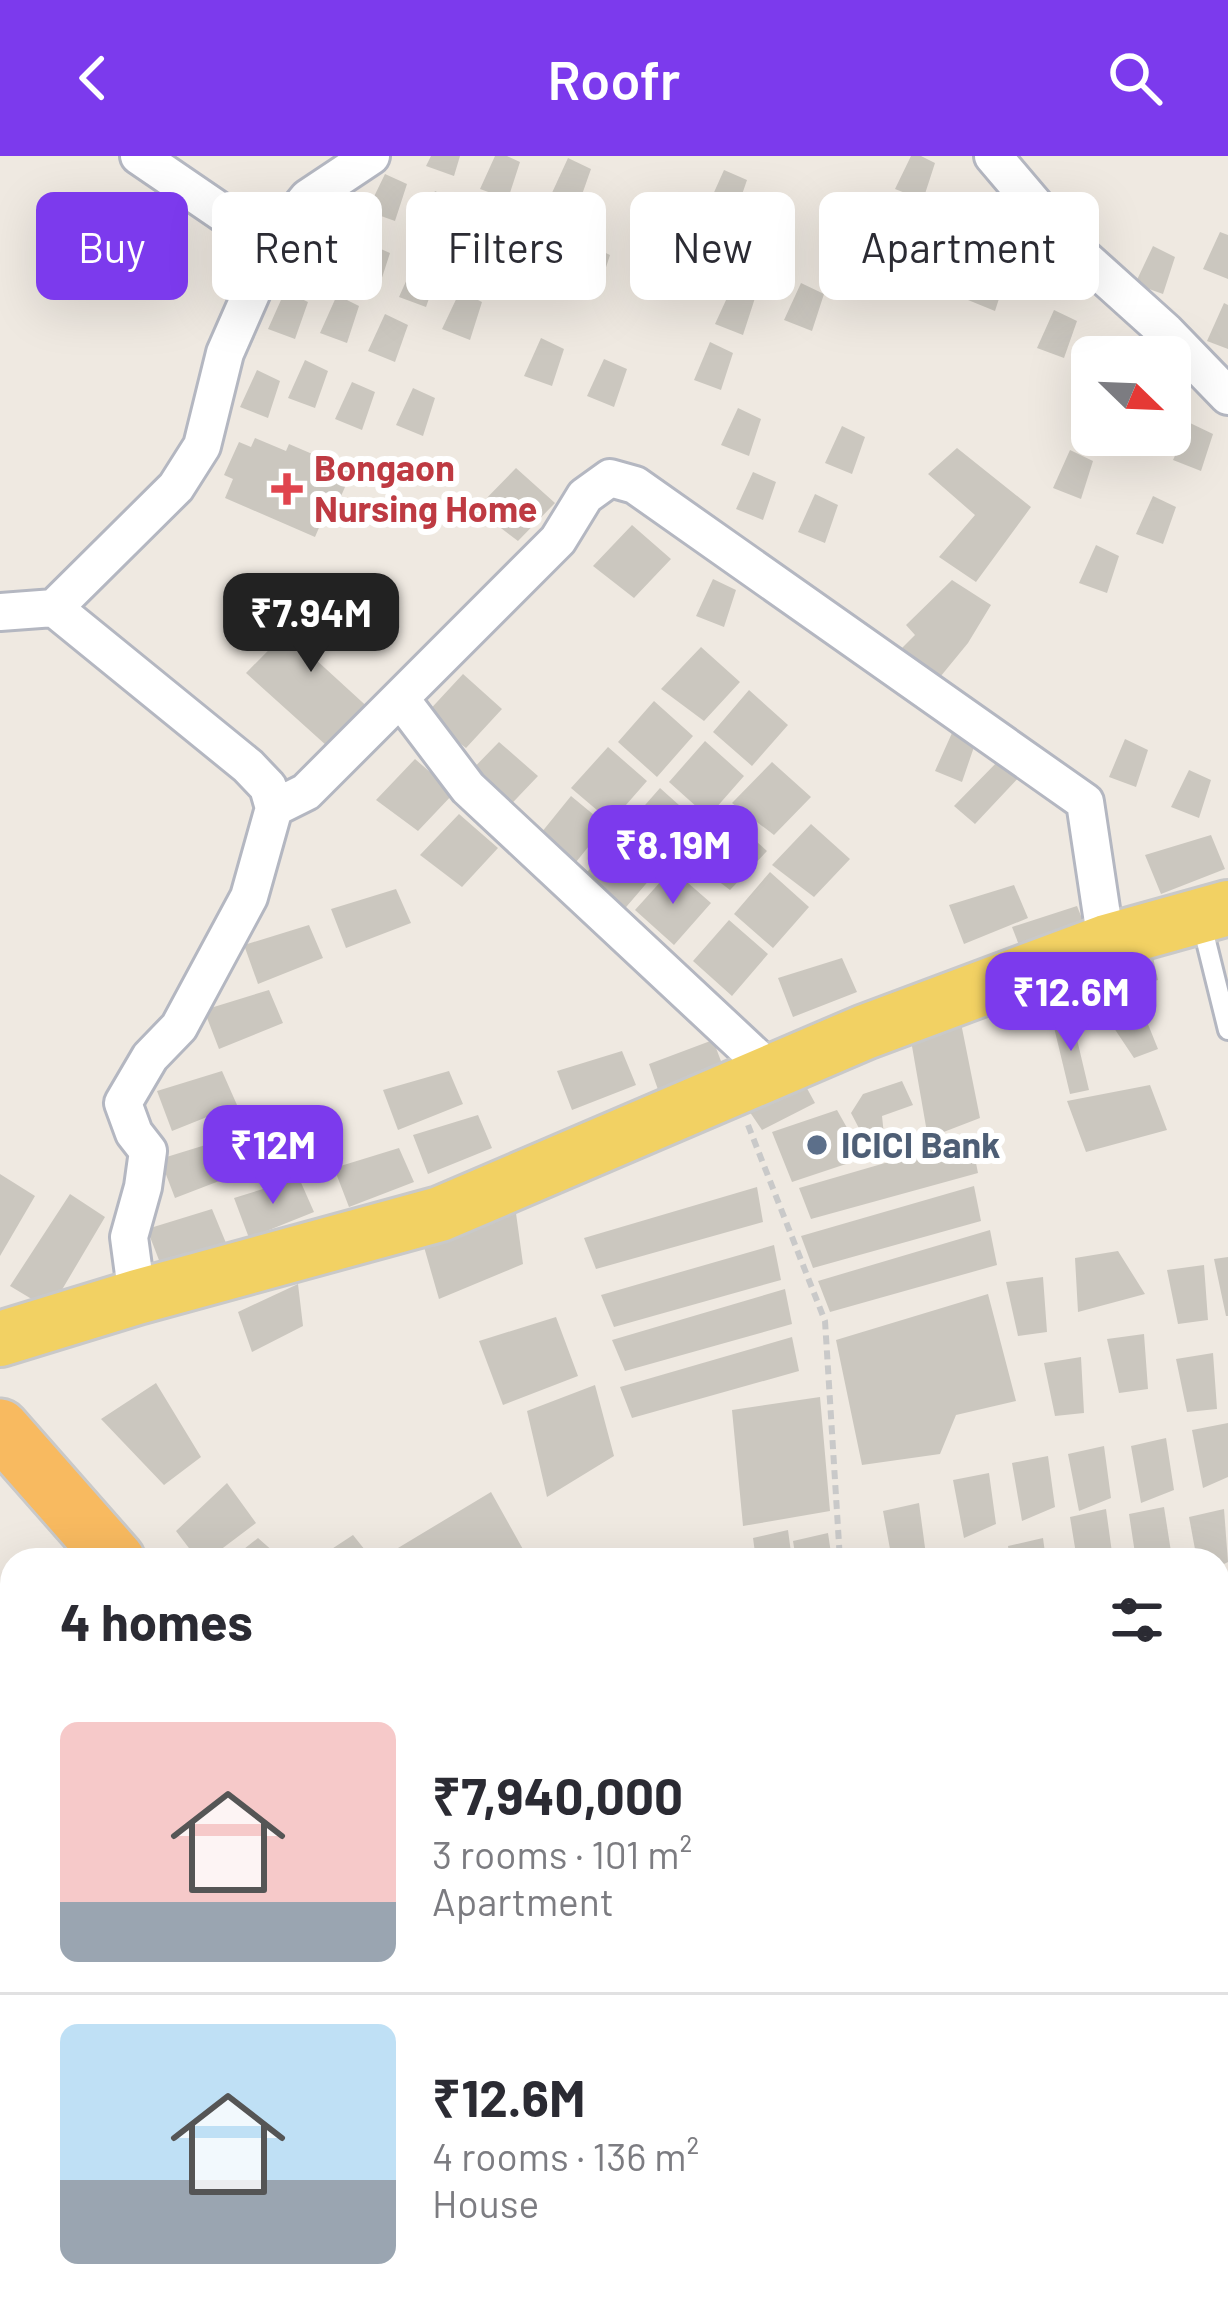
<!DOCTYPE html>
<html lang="en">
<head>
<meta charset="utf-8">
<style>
	body { margin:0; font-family:Barlow,sans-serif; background:#f7f7f7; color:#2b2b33; height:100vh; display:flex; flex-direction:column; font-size:45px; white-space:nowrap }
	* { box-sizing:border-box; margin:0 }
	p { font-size:39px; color:#7c7c81 }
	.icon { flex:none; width:66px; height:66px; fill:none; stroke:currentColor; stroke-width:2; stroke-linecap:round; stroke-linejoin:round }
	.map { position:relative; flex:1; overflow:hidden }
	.panel { position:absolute; left:0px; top:1392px; width:1230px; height:771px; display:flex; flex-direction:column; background:#fff; border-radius:36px 36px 0 0; box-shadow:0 12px 48px #0002 }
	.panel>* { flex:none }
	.banner { position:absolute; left:36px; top:36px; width:1158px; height:108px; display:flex; gap:24px }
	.needle { width:78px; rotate:113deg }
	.controls { position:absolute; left:1071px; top:180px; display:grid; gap:24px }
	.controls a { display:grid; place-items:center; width:120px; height:120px; border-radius:18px; background:#fff; box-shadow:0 12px 48px #0002; font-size:60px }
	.price { position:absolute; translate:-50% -102px; padding:0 27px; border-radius:24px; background:#7c3aed; color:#fff; font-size:39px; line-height:78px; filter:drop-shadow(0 3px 6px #0008) }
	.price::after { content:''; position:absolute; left:50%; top:72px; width:36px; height:27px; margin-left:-18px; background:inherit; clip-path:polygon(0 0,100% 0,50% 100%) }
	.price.current { background:#222; color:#fff }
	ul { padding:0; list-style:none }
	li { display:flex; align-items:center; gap:36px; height:300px; padding:0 60px }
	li+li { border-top:3px solid #e1e1e2 }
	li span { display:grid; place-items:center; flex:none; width:336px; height:240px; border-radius:18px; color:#555 }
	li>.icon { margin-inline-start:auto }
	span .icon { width:144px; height:144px; fill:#fffc; stroke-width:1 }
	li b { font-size:51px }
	h2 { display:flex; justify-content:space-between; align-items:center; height:144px; padding:0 60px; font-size:51px }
	.pill { padding:0 42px; border-radius:18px; background:#fff; box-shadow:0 12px 48px #0002; font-size:42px; line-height:108px }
	.pill.current { background:#7c3aed; color:#fff }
	header { display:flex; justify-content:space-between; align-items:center; height:156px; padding:0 60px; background:#7c3aed; color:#fff; font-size:54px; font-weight:600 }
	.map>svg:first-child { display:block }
	.building { fill:#cbc7bf }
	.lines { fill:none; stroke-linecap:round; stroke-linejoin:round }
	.service-casing { stroke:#b4b7c1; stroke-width:24 }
	.minor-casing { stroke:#b4b7c1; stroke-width:42 }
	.primary-casing { stroke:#c9c9c9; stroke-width:60 }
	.trunk-casing { stroke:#c9c9c9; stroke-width:63 }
	.path { stroke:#c9c9c9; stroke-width:6; stroke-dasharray:9 6; stroke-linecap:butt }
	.service { stroke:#fff; stroke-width:18 }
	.minor { stroke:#fff; stroke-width:36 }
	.primary { stroke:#f2d163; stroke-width:54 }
	.trunk { stroke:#f8ba60; stroke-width:57 }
	.health-dot { fill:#e0444e; stroke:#fff; stroke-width:4.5 }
	.service-dot { fill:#5c6f8a; stroke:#fff; stroke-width:4.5 }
	.labels { text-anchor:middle; stroke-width:12; stroke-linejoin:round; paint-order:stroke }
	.health-label { font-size:36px; font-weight:bold; fill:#be3a42; stroke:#fff; text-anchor:start }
	.service-label { font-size:36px; font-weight:bold; fill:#4e5e75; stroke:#fff; text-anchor:start }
</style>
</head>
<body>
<header><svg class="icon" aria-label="back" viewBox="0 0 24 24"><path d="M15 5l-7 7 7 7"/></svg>Roofr<svg class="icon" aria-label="search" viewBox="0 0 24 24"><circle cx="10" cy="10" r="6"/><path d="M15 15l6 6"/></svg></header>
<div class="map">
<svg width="1228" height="2161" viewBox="0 0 1228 2161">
	<rect width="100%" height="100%" fill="#efe9e1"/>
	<path class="building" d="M431 0H460L454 20 426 10Z
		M495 0H507L520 6 508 43 480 33Z
		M911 0H921L935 7 923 44 895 33Z
		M568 2 591 13 578 50 551 39Z
		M724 14 747 24 734 62 707 52Z
		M385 18 407 28 395 65 367 55Z
		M435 35 457 46 445 83 418 72Z
		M330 57 353 67 341 105 313 94Z
		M765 57 788 68 776 105 748 95Z
		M483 71 506 82 493 120 466 109Z
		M1220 76 1228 79V123L1203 113Z
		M367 87 390 97 378 134 350 124Z
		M587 88 610 99 598 136 570 125Z
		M648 89 671 100 658 138 631 127Z
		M1153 90 1175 101 1163 138 1135 128Z
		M416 103 439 114 426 151 399 141Z
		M985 106 1007 118 995 155 968 144Z
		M801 127 824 138 812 175 784 164Z
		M732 131 755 142 743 179 715 168Z
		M285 135 308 146 295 183 268 173Z
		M460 135 482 146 470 184 442 173Z
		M337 139 359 150 347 187 320 177Z
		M1224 147 1228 149V193L1207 185Z
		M1054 154 1077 165 1064 202 1037 192Z
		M385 158 408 169 395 206 368 195Z
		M541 182 564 193 552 230 524 220Z
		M710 186 733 197 721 234 694 224Z
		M604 203 627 213 614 251 587 240Z
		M305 204 328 215 315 252 288 242Z
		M257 214 280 225 268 262 240 251Z
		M352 226 375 236 362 274 335 263Z
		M413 232 435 242 423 280 396 269Z
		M738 252 761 263 749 300 721 289Z
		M1190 267 1213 278 1201 315 1173 304Z
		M842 270 865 281 852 318 825 307Z
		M255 282 286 295 289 288 352 315 338 347 331 344 315 381 225 342 233 323 224 319 239 286 251 291Z
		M957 292 1031 351 976 426 939 401 975 359 928 318Z
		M1070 294 1093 305 1081 343 1053 332Z
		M516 312 555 347 518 385 476 353Z
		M753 316 776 326 763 364 736 353Z
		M815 338 838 349 825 387 798 376Z
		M1153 340 1176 351 1163 388 1136 378Z
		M632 369 671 403 634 442 593 410Z
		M1096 389 1119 400 1107 437 1079 427Z
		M713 423 736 434 724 471 696 460Z
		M952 424 991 449 968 487 936 526 897 497 915 479 906 469Z
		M320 442 354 462 314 502 373 556 327 590 246 517Z
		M701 491 740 526 704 565 661 533Z
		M463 518 502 553 466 592 424 560Z
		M749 534 788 569 752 610 713 576Z
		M654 545 693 580 657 621 618 586Z
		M952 577 975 588 962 626 935 615Z
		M1125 583 1148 594 1136 631 1109 621Z
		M705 585 744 620 708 661 669 626Z
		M499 586 538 620 501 659 459 627Z
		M608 591 647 625 611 666 571 632Z
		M1002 601 1021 619 975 668 954 650Z
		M415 603 454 637 418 675 376 644Z
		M772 606 811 641 774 679 732 647Z
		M1189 614 1211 624 1199 662 1171 651Z
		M660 632 699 667 663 708 624 673Z
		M571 640 606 669 572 711 537 682Z
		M459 658 498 692 462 731 420 699Z
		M728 660 767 695 730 734 688 702Z
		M811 668 850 703 814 741 772 709Z
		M1211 679 1225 713 1161 738 1145 699Z
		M618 680 657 715 621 757 582 722Z
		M672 713 711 747 674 789 635 754Z
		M770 716 809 751 773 792 734 758Z
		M1014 729 1028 762 964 788 949 749Z
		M396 733 411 767 346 792 331 753Z
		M1077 750 1091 785 1027 810 1012 771Z
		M729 764 768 798 732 840 693 805Z
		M309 769 323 802 258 828 244 789Z
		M1151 792 1158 824 1095 841 1090 810Z
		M842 802 857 836 793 861 778 822Z
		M1077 813 1084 846 1021 863 1016 833Z
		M269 834 283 867 219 893 204 854Z
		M1137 841 1158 893 1134 902 1102 854Z
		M959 857 980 962 928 982 909 873Z
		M1071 858 1089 934 1070 938 1052 863Z
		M713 884 727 921 662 945 649 908Z
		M622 895 636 929 572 954 557 915Z
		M222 915 237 949 172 975 157 935Z
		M449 915 463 948 398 974 383 934Z
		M803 925 815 947 762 974 745 949Z
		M902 925 913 949 882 960 886 998 874 1001 851 957 863 938Z
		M1150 929 1167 974 1086 996 1067 945Z
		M837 954 864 1002 792 1026 772 976Z
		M478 959 492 992 428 1018 413 979Z
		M971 982 978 1017 811 1063 799 1032Z
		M225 983 240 1017 175 1042 160 1003Z
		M399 992 414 1026 349 1051 334 1012Z
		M0 1018 35 1040 0 1100Z
		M299 1022 314 1056 249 1082 234 1042Z
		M974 1030 981 1065 813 1112 801 1080Z
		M757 1031 763 1066 596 1113 584 1082Z
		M70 1038 105 1061 50 1154 10 1130Z
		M515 1050 523 1108 439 1143 420 1077Z
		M212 1053 226 1087 162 1112 147 1073Z
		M990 1074 997 1109 830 1156 818 1125Z
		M774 1089 781 1124 614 1171 601 1139Z
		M1118 1095 1145 1138 1078 1156 1075 1102Z
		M1228 1101V1160H1226L1214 1103Z
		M1204 1109 1208 1164 1178 1168 1167 1114Z
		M1043 1121 1047 1176 1018 1180 1006 1126Z
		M298 1128 303 1170 252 1196 238 1156Z
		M785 1133 792 1168 625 1215 612 1184Z
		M988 1138 1016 1245 956 1259 940 1298 862 1309 836 1184Z
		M556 1161 578 1220 503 1249 479 1185Z
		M1144 1178 1148 1233 1119 1237 1107 1183Z
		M792 1181 799 1215 632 1262 620 1231Z
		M1213 1197 1217 1253 1187 1256 1176 1203Z
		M1081 1201 1084 1257 1055 1260 1044 1207Z
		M156 1227 201 1301 164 1329 101 1263Z
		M595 1229 614 1300 547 1341 527 1255Z
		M820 1241 830 1355 743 1370 732 1254Z
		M1228 1267V1321L1203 1332 1192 1274Z
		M1166 1282 1174 1334 1141 1347 1131 1290Z
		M1104 1290 1111 1342 1079 1355 1068 1298Z
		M1048 1300 1055 1351 1022 1365 1012 1307Z
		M989 1317 996 1368 964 1382 953 1324Z
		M227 1327 256 1367 207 1404H198L176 1375Z
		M491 1336 529 1404H405L398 1392Z
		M919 1347 926 1399 915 1404H892L883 1355Z
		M1164 1351 1172 1402 1136 1404 1129 1358Z
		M1106 1353 1113 1404H1077L1070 1361Z
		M1224 1353 1228 1406 1218 1411V1404H1197L1189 1361Z
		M788 1374 792 1404H756L753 1382Z
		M828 1377 832 1404H796L793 1385Z
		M353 1379 373 1404H315Z
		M258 1382 283 1404H230Z
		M1043 1382 1046 1404H1010L1008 1390Z
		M1228 1748V1805H1227L1218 1773V1750Z
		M1228 1854V1890L1218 1893V1856Z
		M1228 1908V1945L1218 1947V1910Z
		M1228 1968V2047L1218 2036V1976Z
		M1218 2080 1228 2085V2124L1218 2122Z
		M671 2151H710L713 2161H673Z
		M727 2151H766L769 2161H730Z
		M785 2151H825L827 2161H788Z
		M839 2151H878L880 2161H841Z
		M1064 2151H1126L1129 2161H1070Z
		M1137 2151H1193L1189 2161H1134Z"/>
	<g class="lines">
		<g class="service-casing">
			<path id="service" d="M1201 765 1228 874"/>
		</g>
		<g class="minor-casing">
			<path id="minor" d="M139 0 227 60 276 81
				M993 0 1066 86 1166 176 1228 240
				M54 452 248 610 268 631 274 652 249 741 179 871 150 901 123 947 134 977 148 995 143 1031 129 1081 137 1141
				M0 456 54 452 176 331 202 290 225 197 276 81 308 42 371 0
				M400 542 468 632 772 916
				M274 652 306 636 558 384 585 340 610 322 635 329 1085 646 1106 786"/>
		</g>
		<g class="primary-casing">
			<path id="primary" d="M0 1183 137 1141 440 1058 865 876 1106 786 1228 752
				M1218 1824 1228 1822"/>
		</g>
		<g class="trunk-casing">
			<path id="trunk" d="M0 1272 116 1404
				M532 2151 534 2161"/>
		</g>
		<path class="path" d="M748 969 825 1165 840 1404
			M1218 1419 1228 1417
			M0 1996 12 1990"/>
		<use href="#service" class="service"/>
		<use href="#minor" class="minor"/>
		<use href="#primary" class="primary"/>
		<use href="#trunk" class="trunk"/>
	</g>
	<path class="health-dot" d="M281 315h12v12h12v12h-12v12h-12v-12h-12v-12h12z"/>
	<circle class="service-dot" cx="817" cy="989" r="12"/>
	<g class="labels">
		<g class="health-label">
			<text x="314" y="325">Bongaon<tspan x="314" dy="41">Nursing Home</tspan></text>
		</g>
		<g class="service-label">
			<text x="841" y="1002">ICICI Bank</text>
		</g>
	</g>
</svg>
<div class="controls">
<a><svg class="needle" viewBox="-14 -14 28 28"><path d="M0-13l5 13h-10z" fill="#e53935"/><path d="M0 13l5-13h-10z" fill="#7c7c81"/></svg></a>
</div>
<b class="price current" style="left:311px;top:519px">₹7.94M</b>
<b class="price" style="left:673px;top:751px">₹8.19M</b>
<b class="price" style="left:1071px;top:898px">₹12.6M</b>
<b class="price" style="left:273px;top:1051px">₹12M</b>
<div class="banner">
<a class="pill current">Buy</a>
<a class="pill">Rent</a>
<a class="pill">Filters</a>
<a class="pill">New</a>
<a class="pill">Apartment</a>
</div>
<section class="panel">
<h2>4 homes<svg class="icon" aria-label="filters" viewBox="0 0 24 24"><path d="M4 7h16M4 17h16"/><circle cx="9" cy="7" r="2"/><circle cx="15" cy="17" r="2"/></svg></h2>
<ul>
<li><span style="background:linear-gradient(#f6c9c9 75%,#9aa5b1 0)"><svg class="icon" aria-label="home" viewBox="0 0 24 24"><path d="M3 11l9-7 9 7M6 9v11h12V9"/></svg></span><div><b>₹7,940,000</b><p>3 rooms · 101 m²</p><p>Apartment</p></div></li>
<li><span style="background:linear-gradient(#bfe0f5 65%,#9aa5b1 0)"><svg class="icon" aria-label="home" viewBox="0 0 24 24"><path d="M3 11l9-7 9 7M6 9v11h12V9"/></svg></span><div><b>₹12.6M</b><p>4 rooms · 136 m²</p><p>House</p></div></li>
</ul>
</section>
</div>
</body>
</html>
